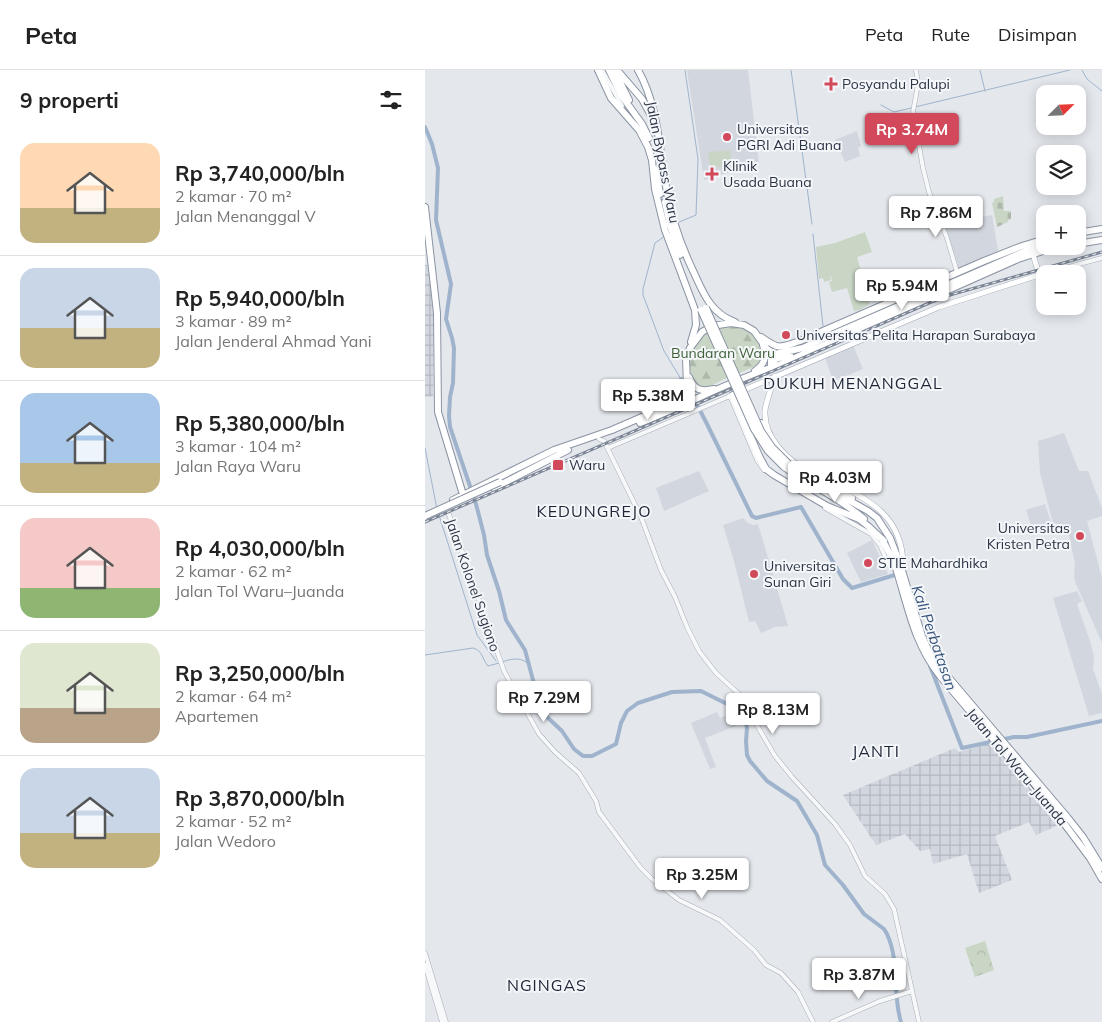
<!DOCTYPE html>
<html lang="id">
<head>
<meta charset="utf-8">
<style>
	body { margin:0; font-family:Mulish,sans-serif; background:#f6f6f6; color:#222; height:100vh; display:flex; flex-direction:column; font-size:19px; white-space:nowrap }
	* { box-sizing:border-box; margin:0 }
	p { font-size:16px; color:#767676 }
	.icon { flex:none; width:28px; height:28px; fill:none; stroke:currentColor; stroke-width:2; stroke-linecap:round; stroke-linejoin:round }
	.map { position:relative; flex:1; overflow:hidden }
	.drawer { display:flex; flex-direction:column; background:#fff; width:425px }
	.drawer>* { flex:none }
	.needle { width:32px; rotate:66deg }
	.fabs { position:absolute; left:611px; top:15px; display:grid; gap:10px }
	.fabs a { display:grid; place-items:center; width:50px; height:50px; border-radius:10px; background:#fff; box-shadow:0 2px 12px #0003; font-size:25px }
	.price { position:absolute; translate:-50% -42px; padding:0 11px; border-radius:5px; background:#fff; color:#222; font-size:16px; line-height:32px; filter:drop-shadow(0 1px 2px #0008) }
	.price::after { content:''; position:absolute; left:50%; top:30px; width:15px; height:11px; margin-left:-8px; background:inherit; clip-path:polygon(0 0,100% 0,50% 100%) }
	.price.selected { background:#d1495b; color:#fff }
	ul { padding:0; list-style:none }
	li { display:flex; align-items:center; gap:15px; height:125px; padding:0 20px }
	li+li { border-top:1px solid #e0e0e0 }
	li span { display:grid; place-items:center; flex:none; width:140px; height:100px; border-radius:15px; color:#555 }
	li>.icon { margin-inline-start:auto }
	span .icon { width:60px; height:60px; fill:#fffc; stroke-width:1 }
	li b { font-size:21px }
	h2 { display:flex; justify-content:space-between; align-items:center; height:60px; padding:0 20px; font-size:21px }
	header { display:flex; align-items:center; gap:30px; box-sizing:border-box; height:70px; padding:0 25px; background:#fff; border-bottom:1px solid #e0e0e0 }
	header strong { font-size:24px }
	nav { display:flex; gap:28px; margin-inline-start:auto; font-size:18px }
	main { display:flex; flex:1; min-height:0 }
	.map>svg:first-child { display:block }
	.built { fill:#d2d6de }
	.industrial { fill:url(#industrial-grid) }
	.grass { fill:#c9d6c5 }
	.forest { fill:url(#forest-firs) }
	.cemetery { fill:url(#cemetery-stones) }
	.park { fill:url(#park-crowns) }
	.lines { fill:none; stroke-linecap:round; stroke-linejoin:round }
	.stream { stroke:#9fb4cc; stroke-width:1 }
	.river { stroke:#9fb4cc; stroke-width:4 }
	.minor-casing { stroke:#a9aeb7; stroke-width:5 }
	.major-casing { stroke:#a3abb8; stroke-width:6 }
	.highway-casing { stroke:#8b94a3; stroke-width:8 }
	.minor { stroke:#f7f8fa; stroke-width:4 }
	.major { stroke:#fff; stroke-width:5 }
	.highway { stroke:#fff; stroke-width:6 }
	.rail-casing { stroke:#7d8696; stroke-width:3 }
	.rail { stroke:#f4f6f9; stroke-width:1; stroke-dasharray:4; stroke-linecap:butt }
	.highway-bridge-casing { stroke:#8b94a3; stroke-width:8; stroke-linecap:butt }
	.highway-bridge { stroke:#fff; stroke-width:6 }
	.poi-dot { fill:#d1495b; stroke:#f4f6f9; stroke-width:2 }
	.labels { text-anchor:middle; stroke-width:4; stroke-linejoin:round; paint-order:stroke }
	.poi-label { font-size:14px; fill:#2b3445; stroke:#f4f6f9; text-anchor:start }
	.street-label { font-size:14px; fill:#2b3445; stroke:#f4f6f9 }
	.park-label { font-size:14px; fill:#3f6138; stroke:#f4f6f9 }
	.water-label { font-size:15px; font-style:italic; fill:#34527a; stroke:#f4f6f9 }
	.quarter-label { font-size:16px; letter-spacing:1px; fill:#1d2536; stroke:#f4f6f9 }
</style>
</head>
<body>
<header>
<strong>Peta</strong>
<nav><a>Peta</a><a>Rute</a><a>Disimpan</a></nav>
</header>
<main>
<section class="drawer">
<h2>9 properti<svg class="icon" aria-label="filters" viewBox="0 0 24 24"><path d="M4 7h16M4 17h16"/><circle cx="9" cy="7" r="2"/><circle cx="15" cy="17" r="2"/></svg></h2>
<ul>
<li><span style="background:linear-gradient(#ffd9b3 65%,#c2b280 0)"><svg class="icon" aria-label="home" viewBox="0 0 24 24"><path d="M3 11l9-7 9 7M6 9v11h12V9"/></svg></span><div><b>Rp 3,740,000/bln</b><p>2 kamar · 70 m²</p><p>Jalan Menanggal V</p></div></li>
<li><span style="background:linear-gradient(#c9d6e8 60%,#c2b280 0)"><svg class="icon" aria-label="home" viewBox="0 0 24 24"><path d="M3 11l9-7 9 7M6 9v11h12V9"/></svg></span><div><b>Rp 5,940,000/bln</b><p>3 kamar · 89 m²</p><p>Jalan Jenderal Ahmad Yani</p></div></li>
<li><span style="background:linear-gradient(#a9c7e8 70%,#c2b280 0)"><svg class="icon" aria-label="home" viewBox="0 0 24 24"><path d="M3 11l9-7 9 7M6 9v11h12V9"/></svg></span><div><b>Rp 5,380,000/bln</b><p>3 kamar · 104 m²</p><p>Jalan Raya Waru</p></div></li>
<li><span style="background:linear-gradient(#f6c9c9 70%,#8fb573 0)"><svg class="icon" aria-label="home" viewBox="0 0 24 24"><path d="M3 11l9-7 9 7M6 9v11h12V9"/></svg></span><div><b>Rp 4,030,000/bln</b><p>2 kamar · 62 m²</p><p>Jalan Tol Waru–Juanda</p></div></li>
<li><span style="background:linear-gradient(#dfe7d0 65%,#b9a48a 0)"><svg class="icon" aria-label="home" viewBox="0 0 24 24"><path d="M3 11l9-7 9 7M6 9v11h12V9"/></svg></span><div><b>Rp 3,250,000/bln</b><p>2 kamar · 64 m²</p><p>Apartemen</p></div></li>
<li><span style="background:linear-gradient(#c9d6e8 65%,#c2b280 0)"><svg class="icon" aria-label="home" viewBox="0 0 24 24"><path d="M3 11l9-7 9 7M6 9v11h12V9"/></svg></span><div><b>Rp 3,870,000/bln</b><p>2 kamar · 52 m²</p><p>Jalan Wedoro</p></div></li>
</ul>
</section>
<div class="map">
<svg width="677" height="952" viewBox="0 0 677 952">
	<defs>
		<pattern id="industrial-grid" width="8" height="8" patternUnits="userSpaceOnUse" patternTransform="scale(1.25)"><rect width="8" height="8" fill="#d2d6de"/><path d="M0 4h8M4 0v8" fill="none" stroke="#b4b8c0"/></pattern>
		<pattern id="forest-firs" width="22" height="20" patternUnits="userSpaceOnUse" patternTransform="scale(1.25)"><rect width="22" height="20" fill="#c9d6c5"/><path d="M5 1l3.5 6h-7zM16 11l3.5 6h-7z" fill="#adb8ab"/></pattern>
		<pattern id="cemetery-stones" width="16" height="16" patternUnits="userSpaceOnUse" patternTransform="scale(1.25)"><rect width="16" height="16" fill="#c9d6c5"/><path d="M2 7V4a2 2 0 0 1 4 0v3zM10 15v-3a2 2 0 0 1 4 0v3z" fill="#adb8ab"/></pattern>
		<pattern id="park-crowns" width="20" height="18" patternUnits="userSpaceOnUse" patternTransform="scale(1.25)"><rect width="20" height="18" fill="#c9d6c5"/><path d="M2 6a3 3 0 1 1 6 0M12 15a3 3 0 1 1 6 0" fill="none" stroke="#adb8ab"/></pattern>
	</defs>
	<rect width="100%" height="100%" fill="#e4e7ec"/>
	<path class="built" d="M262 0H323L334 93 279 110Z
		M432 61 436 76 433 78 435 86 420 92 410 70Z
		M539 137 540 145 551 143 552 148 567 145 573 181 534 198 518 151 529 147 528 139Z
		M428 275 438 299 408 311 400 287Z
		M639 363 654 401H663L677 438V446L662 451 677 508V573L651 514 649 507 650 494 642 456 628 453 615 403 613 371Z
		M274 401 284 421 239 441 231 418Z
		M620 434 627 455 626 458 614 462 613 460 608 461 601 440Z
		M318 448 323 453 328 455 333 454 363 556 350 557 336 563 330 551 324 552 309 491 298 455Z
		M447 470 463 504 436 512 422 483Z
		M652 521 657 531 652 534 665 571 669 587 668 599 677 624V643L664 646 628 528Z
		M292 642 295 648 310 642 316 654 280 668 291 697 285 699 266 653Z"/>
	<path class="industrial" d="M0 195H3L8 242V326L0 327Z
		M566 673 636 754 611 765 604 752 570 766 587 810 554 823 542 784 508 794 505 779 495 781 480 764 451 775 418 725 530 678 534 682Z"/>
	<path class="grass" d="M305 80 307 96 285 98 283 82Z
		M440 162 447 182 432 187 445 234 435 240 429 241 422 218 407 222 404 212 407 211 406 206H405L406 210 399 212 398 208 394 209 391 177 410 173Z"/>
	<path class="forest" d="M309 255C325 260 337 269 339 286L334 295 299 309 284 317H275C254 298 267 263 294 256 298 255 304 256 309 255Z"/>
	<path class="cemetery" d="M578 126 579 141H586V149L583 150V152L572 157 567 133 569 132V129Z"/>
	<path class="park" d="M560 871 569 900 550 907 540 878Z"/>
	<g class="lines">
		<path class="stream" d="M366 0 387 154
			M555 0 560 21
			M657 0 662 9 677 21
			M456 35 469 42 486 38
			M490 37 645 0
			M252 153 271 145 273 89 260 0
			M388 164 398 256
			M240 166 230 173 218 219V225L239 281 256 309
			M0 378 12 439
			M13 442 52 565 71 591
			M0 585 48 578C58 581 57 589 63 596L74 593
			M77 592C88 588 97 587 105 595"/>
		<path class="river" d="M0 57 7 74 13 98 11 150 26 214 21 249 27 268 29 278 28 313 25 327 24 346 25 357 51 434 59 465 62 485 74 521 81 550 100 580 113 629 121 646 137 661 149 679 158 686H167L191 674 196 653 202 641 213 633 247 622 276 621 312 639 320 648 322 658 321 671 322 685 325 691 342 711 372 731 392 765 400 795 418 815 439 844 459 859 462 864C475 892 467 923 476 952
			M256 309 268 327 281 352 327 446 331 448 376 437 418 509 427 518 473 504
			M505 596 537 678 589 667H602L677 651"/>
		<g class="minor-casing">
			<path id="minor" d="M177 0 197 36
				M491 0 493 14 488 42 498 98 504 122 522 168 532 202
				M614 205 677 188
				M174 369 179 371 216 447 236 500 250 527 262 557 274 581 291 603 313 623 350 686 367 707 410 754 425 775 440 806 460 824 469 839 494 952
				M183 378 305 326 332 390 339 400
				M400 438 446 464 455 475 464 496 472 497
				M22 439 79 601 114 664 130 682 154 703 171 731 174 742 215 797 227 809 254 830 295 850 329 880 341 895 356 903 373 922 388 952
				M0 883 21 952
				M0 895 17 952
				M407 952 455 931 487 921"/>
		</g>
		<g class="major-casing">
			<path id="major" d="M350 306C347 317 342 328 340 340 338 368 364 393 388 403
				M305 326 514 237 614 205 608 184
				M400 408C440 428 477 443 478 494"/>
		</g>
		<g class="highway-casing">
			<path id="highway" d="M173 0 186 28 214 60 223 77 227 90 230 119 240 160 270 240 271 255 266 272
				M184 0 196 25 217 54 224 68
				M189 0 204 30
				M192 0 217 29 228 49
				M213 0C234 37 234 81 242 122 247 151 257 178 270 205 279 225 287 244 310 252
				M231 99 235 124
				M240 132 245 155 255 185
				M0 137 12 243 13 342 39 428
				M652 163 677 159
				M652 174 677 170
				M336 267C355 280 353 278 375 271L559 191 597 176 620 169
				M350 294H346V290L365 285
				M330 301C340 294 342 287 338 275
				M264 307C269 320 276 322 289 319
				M308 325 334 386 341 399 349 405 402 436 434 449 443 456 459 471
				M215 353C262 335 306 310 354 295L593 189 621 180 640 176
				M328 354 336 353 344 364
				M364 394 393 413 443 441 452 448 465 468 474 491
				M359 397C385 415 415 428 439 449
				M386 402 427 428
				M69 418 143 380
				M28 430 129 380 187 360 247 334 257 327 262 316 261 288 265 278 277 262 287 256 306 253 319 255 329 261 342 279 350 284 378 278 397 269 603 180 620 175
				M457 469 469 492
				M519 602 643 748 658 767 677 798
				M515 606 635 748 665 788 677 809"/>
		</g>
		<use href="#minor" class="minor"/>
		<use href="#major" class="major"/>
		<use href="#highway" class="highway"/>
		<g class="rail-casing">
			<path id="rail" d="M0 452 518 227 677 182"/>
		</g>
		<use href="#rail" class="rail"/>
		<g class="highway-bridge-casing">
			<path id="highway-bridge" d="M281 238 336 361 347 377 364 394
				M276 240 329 359 343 381 359 397
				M0 446 75 412
				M474 491 497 566 504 582 519 602
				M469 492C483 534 487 570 515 606"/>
		</g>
		<use href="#highway-bridge" class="highway-bridge"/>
	</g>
	<g class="poi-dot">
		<path d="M403.5 6.5h5v5h5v5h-5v5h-5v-5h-5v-5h5z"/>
		<circle cx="302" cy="67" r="5"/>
		<path d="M284.5 96.5h5v5h5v5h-5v5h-5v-5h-5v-5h5z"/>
		<circle cx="361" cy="265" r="5"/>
		<rect x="127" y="389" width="12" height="12" rx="2.5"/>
		<circle cx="655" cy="466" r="5"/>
		<circle cx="443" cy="493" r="5"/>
		<circle cx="329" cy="504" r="5"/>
	</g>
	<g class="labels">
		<g class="poi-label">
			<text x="417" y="19">Posyandu Palupi</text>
			<text x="312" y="64">Universitas<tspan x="312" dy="16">PGRI Adi Buana</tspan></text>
			<text x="298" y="101">Klinik<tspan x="298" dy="16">Usada Buana</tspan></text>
			<text x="371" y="270">Universitas Pelita Harapan Surabaya</text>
			<text x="144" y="400">Waru</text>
			<text x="645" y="463" text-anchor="end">Universitas<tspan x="645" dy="16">Kristen Petra</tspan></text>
			<text x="453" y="498">STIE Mahardhika</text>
			<text x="339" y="501">Universitas<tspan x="339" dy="16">Sunan Giri</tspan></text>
		</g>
		<g class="street-label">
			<text transform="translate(238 92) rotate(79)" y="5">Jalan Bypass Waru</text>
			<text transform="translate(48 515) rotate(71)" y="5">Jalan Kolonel Sugiono</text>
			<text transform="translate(592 697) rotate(50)" y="5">Jalan Tol Waru–Juanda</text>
		</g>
		<g class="park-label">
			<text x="298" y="288">Bundaran Waru</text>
		</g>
		<g class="water-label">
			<text transform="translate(509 568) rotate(71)" y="5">Kali Perbatasan</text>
		</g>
		<g class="quarter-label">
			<text x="428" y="319">DUKUH MENANGGAL</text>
			<text x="169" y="447">KEDUNGREJO</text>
			<text x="451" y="687">JANTI</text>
			<text x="122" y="921">NGINGAS</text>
		</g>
	</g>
</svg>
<div class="fabs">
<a><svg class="needle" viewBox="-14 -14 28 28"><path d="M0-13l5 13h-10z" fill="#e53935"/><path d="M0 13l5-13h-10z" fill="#767676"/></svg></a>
<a><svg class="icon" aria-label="layers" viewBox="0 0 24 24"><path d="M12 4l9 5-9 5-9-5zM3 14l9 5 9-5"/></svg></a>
<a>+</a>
<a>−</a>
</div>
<b class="price selected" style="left:487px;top:85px">Rp 3.74M</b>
<b class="price" style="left:511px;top:168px">Rp 7.86M</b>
<b class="price" style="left:477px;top:241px">Rp 5.94M</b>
<b class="price" style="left:223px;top:351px">Rp 5.38M</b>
<b class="price" style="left:410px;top:433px">Rp 4.03M</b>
<b class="price" style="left:119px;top:653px">Rp 7.29M</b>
<b class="price" style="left:348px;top:665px">Rp 8.13M</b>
<b class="price" style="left:277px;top:830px">Rp 3.25M</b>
<b class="price" style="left:434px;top:930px">Rp 3.87M</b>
</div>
</main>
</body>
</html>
